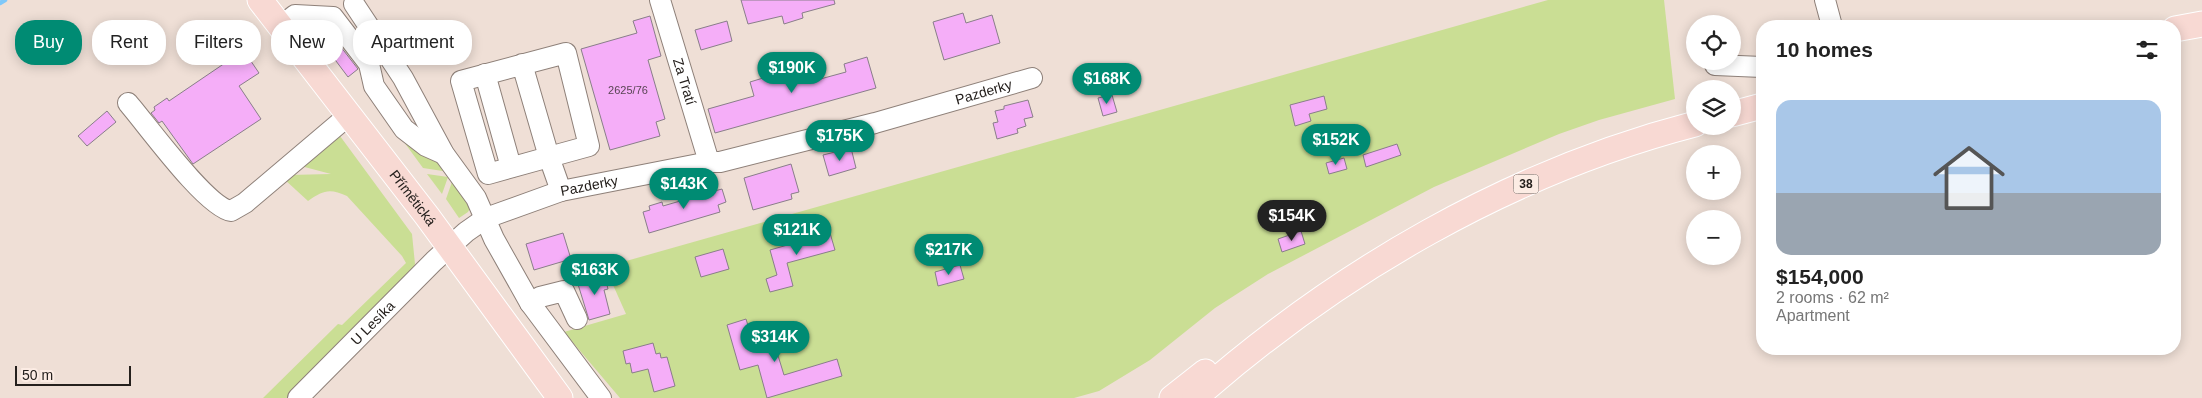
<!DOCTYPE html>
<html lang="en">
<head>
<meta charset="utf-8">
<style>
	body { margin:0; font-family:Arial,sans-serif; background:#f6f6f6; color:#222; height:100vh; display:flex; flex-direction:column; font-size:19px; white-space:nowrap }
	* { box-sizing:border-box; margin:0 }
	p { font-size:16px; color:#767676 }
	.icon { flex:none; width:28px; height:28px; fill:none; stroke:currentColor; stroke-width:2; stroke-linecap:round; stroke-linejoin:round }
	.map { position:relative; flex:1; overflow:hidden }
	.sheet { position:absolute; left:1756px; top:20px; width:425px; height:335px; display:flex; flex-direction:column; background:#fff; border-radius:20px; box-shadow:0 2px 12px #0003 }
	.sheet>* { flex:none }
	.hud { position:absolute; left:15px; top:20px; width:475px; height:45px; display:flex; gap:10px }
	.fabs { position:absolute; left:1686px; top:15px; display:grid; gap:10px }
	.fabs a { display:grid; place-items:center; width:55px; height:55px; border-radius:50%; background:#fff; box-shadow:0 2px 12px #0003; font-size:25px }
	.scale { position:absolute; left:15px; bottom:12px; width:116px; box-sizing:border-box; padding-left:5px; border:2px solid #25201d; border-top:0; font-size:14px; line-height:18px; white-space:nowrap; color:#25201d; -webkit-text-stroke:4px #fcece4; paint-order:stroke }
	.price { position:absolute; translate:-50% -42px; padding:0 11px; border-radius:18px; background:#008b73; color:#fff; font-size:16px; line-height:32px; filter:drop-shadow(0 1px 2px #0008) }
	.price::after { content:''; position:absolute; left:50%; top:30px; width:15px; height:11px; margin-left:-8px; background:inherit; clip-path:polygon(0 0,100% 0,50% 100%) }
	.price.on { background:#222; color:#fff }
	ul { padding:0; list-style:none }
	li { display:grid; align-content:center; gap:10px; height:265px; padding:0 20px }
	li+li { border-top:1px solid #e0e0e0 }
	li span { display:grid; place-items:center; height:155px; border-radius:15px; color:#555 }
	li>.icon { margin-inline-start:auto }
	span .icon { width:90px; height:90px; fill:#fffc; stroke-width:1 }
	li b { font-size:21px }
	h2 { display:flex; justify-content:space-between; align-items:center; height:60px; padding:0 20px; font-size:21px }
	.pill { padding:0 18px; border-radius:20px; background:#fff; box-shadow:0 2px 12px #0003; font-size:18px; line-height:45px }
	.pill.on { background:#008b73; color:#fff }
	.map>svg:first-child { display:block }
	.green { fill:#cade94 }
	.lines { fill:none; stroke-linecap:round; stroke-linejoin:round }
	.stream { stroke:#7fc8f9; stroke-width:4.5 }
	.building { fill:#f5aef8; stroke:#897e89 }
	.minor-casing { stroke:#8e8079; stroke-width:22 }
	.major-casing { stroke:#fff; stroke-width:27 }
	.minor { stroke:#fff; stroke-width:20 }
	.major { stroke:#f8d9d3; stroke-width:25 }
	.labels { text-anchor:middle; stroke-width:4; stroke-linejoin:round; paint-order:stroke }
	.number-label { font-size:11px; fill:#594454 }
	.shield { fill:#fcece4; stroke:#665d59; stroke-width:1 }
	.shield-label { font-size:12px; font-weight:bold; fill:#25201d }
	.street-label { font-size:14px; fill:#25201d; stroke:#fcece4 }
</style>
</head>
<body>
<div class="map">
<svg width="2202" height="398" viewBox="0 0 2202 398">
	<rect width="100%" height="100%" fill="#efdfd6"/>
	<path class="green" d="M1548 0H1664L1675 99 1599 120 1559 134 1434 187 1268 274 1215 308 1150 360 1099 391 1074 398H620L564 332 626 314 605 267Z
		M334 135 340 136 412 234 415 264 407 279 288 398H263L338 324 342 325 406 263 402 256 347 196C330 188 323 190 308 201L284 179 289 175 331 174 297 165Z
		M404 142 434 158 449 172 423 168Z
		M427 174 448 177 442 194Z
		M453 179 471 206 468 212 459 218 446 199Z"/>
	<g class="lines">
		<path class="stream" d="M0 3 5 0"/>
	</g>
	<path class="building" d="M741 0H834L835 4 802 13 803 18 784 24 782 16 748 24Z
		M963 13 966 23 992 15 1000 43 944 60 933 22Z
		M650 16 661 56 648 60 665 119 656 122 660 136 610 150 581 49 637 33 633 21Z
		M727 21 732 41 701 50 695 30Z
		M337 42 358 69 348 77 327 49Z
		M242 48 259 73 239 86 261 119 193 164 162 121 159 123 151 113 155 110 154 107 167 98 169 101 225 63 230 59 229 57Z
		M867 57 876 88 715 133 708 109 754 96 750 82 809 64 813 81 846 72 844 64Z
		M1112 95 1117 112 1103 116 1098 98Z
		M1324 96 1327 109 1309 114 1311 121 1295 126 1290 105Z
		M1028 100 1033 117 1024 119 1026 126 1017 129 1018 133 997 139 993 123 998 122 995 111 1004 109V106Z
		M107 111 116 122 87 146 78 136Z
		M1397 144 1401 155 1366 167 1363 155Z
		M851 148 856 168 829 176 823 155Z
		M1344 158 1347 169 1329 174 1326 163Z
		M791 164 799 192 791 194 792 199 753 210 744 178Z
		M706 189 707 193 722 189 726 202 718 205 720 212 649 233 643 212 650 210 649 206 662 202 663 206 687 199 694 197 693 193Z
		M820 229 822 235 830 233 835 250 787 263 793 286 770 292 766 279 777 275 770 250 791 244 789 237Z
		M1301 231 1305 244 1282 252 1278 239Z
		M563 233 571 259 534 270 526 244Z
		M723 249 729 269 701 277 695 257Z
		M960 265 964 279 938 286 935 272Z
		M604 273 608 289 604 290 610 314 589 320 577 281Z
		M746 319 753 342 772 336 784 375 837 359 842 376 767 398 758 365 740 370 727 325Z
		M653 343 656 354 660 353 661 358 667 357 675 386 654 392 648 369 632 373 630 363 626 364 623 351Z"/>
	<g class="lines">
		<g class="minor-casing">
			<g id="minor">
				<path id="s1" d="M660 0 709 162"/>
				<path d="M1825 0 1832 26"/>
				<path d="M354 4 403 78 444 154 476 198 494 239 530 303 601 398"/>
				<path d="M281 26 295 15 333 17 369 64 374 86 404 129 426 146 444 154"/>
				<path d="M522 64 549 157 589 146 566 53 461 81 488 174 549 157 561 191"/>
				<path d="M1715 65 1762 67"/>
				<path d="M485 74 511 167"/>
				<path d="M128 103C147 125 206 207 231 211L245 203 349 115"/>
				<path d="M530 303 540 297 564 291 577 319"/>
				<path id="s2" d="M298 398 434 261 466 232 486 218 561 191 709 162H720L875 123 1032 78"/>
			</g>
		</g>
		<g class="major-casing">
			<g id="major">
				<path id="s3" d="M260 0 427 216 560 398"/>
				<path d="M2175 29 2202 24"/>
				<path d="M1732 114 1762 106"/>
				<path d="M1172 398 1205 372"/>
				<path d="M1195 398C1338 272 1510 172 1695 124"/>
			</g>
		</g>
		<use href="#minor" class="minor"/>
		<use href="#major" class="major"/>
	</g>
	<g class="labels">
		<g class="number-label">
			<text x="628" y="94">2625/76</text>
		</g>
		<rect class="shield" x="1513.5" y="174.5" width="25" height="19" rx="4"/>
		<g class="shield-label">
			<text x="1526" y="188">38</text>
		</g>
		<g class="street-label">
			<text dy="5" stroke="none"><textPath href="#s1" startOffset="85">Za Tratí</textPath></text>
			<text dy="5" stroke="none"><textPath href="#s2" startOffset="775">Pazderky</textPath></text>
			<text dy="5" stroke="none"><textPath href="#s2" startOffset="369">Pazderky</textPath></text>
			<text dy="5" stroke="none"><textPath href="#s3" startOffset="250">Přímětická</textPath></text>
			<text dy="5" stroke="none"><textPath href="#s2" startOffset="106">U Lesíka</textPath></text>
		</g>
	</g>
</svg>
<div class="fabs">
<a><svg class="icon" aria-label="locate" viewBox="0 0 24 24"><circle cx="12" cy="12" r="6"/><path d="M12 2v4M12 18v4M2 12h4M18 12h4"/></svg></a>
<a><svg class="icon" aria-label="layers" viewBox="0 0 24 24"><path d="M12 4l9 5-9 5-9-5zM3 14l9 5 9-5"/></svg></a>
<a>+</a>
<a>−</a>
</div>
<div class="scale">50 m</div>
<b class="price" style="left:792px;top:94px">$190K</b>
<b class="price" style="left:1107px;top:105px">$168K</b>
<b class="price" style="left:840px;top:162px">$175K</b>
<b class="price" style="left:1336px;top:166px">$152K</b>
<b class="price" style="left:684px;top:210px">$143K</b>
<b class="price on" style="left:1292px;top:242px">$154K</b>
<b class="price" style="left:797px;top:256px">$121K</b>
<b class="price" style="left:949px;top:276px">$217K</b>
<b class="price" style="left:595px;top:296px">$163K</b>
<b class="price" style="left:775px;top:363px">$314K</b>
<div class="hud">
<a class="pill on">Buy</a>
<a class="pill">Rent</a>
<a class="pill">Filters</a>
<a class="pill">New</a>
<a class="pill">Apartment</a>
</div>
<section class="sheet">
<h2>10 homes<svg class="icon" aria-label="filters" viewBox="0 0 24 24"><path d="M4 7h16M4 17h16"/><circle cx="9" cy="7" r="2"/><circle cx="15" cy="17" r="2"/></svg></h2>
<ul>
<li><span style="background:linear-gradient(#a9c7e8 60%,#9aa5b1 0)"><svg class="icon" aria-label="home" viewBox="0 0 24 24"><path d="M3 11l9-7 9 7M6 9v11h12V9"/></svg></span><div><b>$154,000</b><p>2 rooms · 62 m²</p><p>Apartment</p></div></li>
</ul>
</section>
</div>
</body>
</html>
